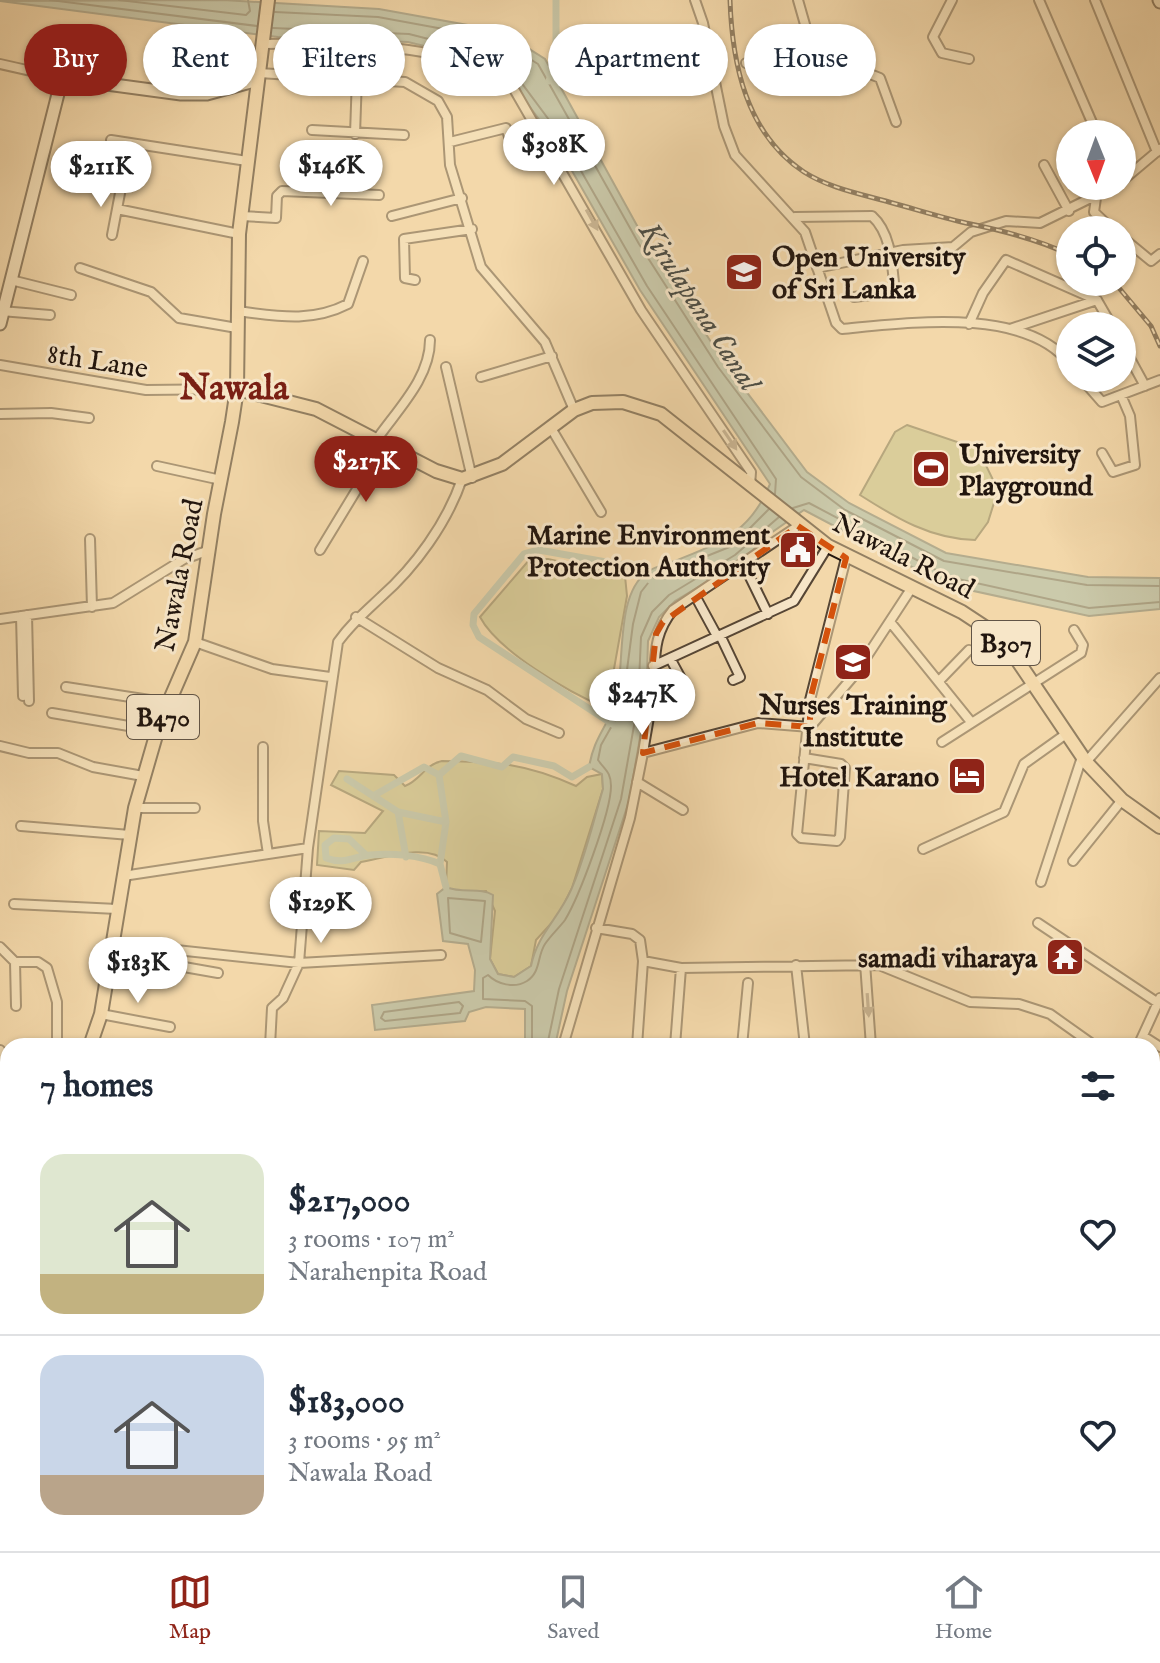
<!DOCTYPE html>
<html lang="en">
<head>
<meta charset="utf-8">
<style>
	body { margin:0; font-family:"IM FELL English",serif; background:#f6f6f7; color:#1f2937; height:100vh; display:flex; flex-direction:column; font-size:30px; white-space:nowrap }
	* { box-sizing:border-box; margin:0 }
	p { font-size:26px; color:#747a83 }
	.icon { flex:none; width:44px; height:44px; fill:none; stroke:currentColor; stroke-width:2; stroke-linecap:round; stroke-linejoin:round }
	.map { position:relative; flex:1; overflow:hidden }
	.details { position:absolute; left:0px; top:1038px; width:1160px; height:514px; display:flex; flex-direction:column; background:#fff; border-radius:24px 24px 0 0; box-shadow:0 2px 6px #0004 }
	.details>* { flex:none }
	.top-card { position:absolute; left:24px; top:24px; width:1112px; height:72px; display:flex; gap:16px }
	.needle { width:52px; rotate:179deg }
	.tools { position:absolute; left:1056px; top:120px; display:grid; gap:16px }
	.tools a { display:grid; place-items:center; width:80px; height:80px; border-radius:50%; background:#fff; box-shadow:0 2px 6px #0004; font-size:40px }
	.price { position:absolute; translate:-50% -68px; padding:0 18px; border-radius:28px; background:#fff; color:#222; font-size:26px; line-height:52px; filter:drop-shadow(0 2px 4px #0008) }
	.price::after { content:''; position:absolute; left:50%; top:48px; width:24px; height:18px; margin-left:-12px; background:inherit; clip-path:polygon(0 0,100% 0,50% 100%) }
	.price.selected { background:#8f2418; color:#fff }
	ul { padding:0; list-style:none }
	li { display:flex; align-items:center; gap:24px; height:200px; padding:0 40px }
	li+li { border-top:2px solid #e0e1e3 }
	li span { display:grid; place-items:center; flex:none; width:224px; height:160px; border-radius:24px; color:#555 }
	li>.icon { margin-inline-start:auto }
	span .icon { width:96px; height:96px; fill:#fffc; stroke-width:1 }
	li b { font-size:34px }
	h2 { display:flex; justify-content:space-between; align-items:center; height:96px; padding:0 40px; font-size:34px }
	.pill { padding:0 28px; border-radius:36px; background:#fff; box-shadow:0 2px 6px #0004; font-size:28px; line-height:72px }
	.pill.selected { background:#8f2418; color:#fff }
	.tab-bar { display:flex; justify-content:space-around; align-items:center; height:112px; border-top:2px solid #e0e1e3; background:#fff; font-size:22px; color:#747a83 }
	.tab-bar a { display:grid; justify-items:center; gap:4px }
	.tab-bar .selected { color:#8f2418 }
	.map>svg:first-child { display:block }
	.green { fill:#bdbe87; stroke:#6f6a4a; stroke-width:2 }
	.water { fill:#9bb9ad; stroke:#6a776d; stroke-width:2 }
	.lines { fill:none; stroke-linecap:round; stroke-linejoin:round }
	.shore { stroke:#5e675e; stroke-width:2 }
	.canal { stroke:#9bb9ad; stroke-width:7 }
	.street-casing { stroke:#564635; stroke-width:12 }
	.secondary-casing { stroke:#21150e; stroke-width:15 }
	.primary-casing { stroke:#21150e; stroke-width:16 }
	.street { stroke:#f7e6c8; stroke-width:8 }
	.secondary { stroke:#f7e6c8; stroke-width:11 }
	.primary { stroke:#f3d8aa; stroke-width:12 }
	.rail-casing { stroke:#21150e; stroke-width:5 }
	.rail { stroke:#f7e6c8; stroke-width:2; stroke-dasharray:6; stroke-linecap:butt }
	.oneway { fill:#978874 }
	.marked { fill:none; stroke:#d4520c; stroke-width:6; stroke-dasharray:16 10; stroke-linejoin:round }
	.labels { text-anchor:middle; stroke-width:6; stroke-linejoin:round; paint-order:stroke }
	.shield { fill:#f7e6c8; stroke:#615446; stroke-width:2 }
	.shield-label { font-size:26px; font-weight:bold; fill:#21150e }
	.poi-label { font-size:28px; font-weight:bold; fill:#21150e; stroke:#f7e6c8; text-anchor:end }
	.street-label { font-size:28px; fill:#21150e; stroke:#f7e6c8 }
	.water-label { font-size:30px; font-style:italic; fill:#4c4e46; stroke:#f7e6c8 }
	.district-label { font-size:36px; font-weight:bold; fill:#7a1f14; stroke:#f7e6c8 }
</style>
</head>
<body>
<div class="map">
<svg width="1160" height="1551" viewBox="0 0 1160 1551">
	<rect width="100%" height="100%" fill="#f3d8aa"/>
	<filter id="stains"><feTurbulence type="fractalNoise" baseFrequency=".0025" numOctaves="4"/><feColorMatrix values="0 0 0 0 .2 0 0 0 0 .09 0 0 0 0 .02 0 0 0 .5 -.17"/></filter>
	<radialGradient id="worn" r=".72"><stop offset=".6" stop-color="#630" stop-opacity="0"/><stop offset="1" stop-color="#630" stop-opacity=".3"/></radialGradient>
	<path class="green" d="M907 425 978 449 998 490 988 522 975 540C931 539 896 518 860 495L895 432Z
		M530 559H548L625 576 627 596 609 697 604 707C568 692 498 651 480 617Z
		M442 761C498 762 525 763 576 786L587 777 602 774 603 789 572 888 558 916 536 940 531 966 514 977 498 974 490 959 495 911 486 891 462 894 446 887 447 862C428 842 385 858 361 862L354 870 317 865 319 831 365 833 383 811 331 785 339 771 394 775 405 786C421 780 424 765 442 761Z"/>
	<path class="water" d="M223 0 379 9 501 31 545 59 645 240 724 362 807 472 849 503 946 553 1088 577 1160 578V609L1089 616 946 585 804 510 771 533 740 562 675 601 659 617 648 641 646 703 629 801 567 991 555 1046H525V1009L486 1007 469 1012 465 1021 375 1030 372 1005 474 991 475 970 468 944 443 941 437 894 446 887C463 894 480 887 493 895L490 959 498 974 514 977 531 966C537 935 558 919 571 890 585 859 593 822 603 789L602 774 589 767C594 738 605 730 614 706 627 669 613 597 647 572 654 567 666 564 675 561 721 542 750 533 770 484L640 290 555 141 498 64 408 42 278 37 0 1Z"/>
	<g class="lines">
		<path class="shore" d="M50 0 257 26
			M119 0 246 15 250 11 248 0
			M275 12 378 17 498 39 538 64 639 244 718 367 801 477 845 510 944 561 1087 585 1160 586
			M273 28 409 34 503 58 561 136 647 286 776 479 775 494
			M793 508 809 503 949 577 1089 608 1160 602
			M448 898 485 901 481 942 450 933Z
			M459 1002 463 1006 460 1013 385 1021 381 1018 384 1012Z
			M532 1046V1006L525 1001 483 999V978L488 975C497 984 514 989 527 981 541 972 537 956 545 944 551 935 559 928 565 920 579 897 611 812 611 786 611 772 605 770 598 760L601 745 622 708 633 624 641 592 652 578 732 546 769 509
			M547 1046 559 989 621 799 638 703 641 637 652 612 669 595 735 555 779 517"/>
		<path class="canal" d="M549 81 556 59V0
			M614 725 479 637 473 625 474 614 524 554 539 550 634 567 650 580
			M347 779 398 812 446 822
			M373 796 424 767 439 775
			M398 812 406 857
			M366 855 349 839 334 838 325 845 326 858C345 865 352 857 370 855 392 853 420 855 440 864L446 887
			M440 864 446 822 439 775 461 756 502 767 513 757 554 766 572 777 589 767"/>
		<g class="street-casing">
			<path id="street" d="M695 0 703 23 724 126 735 155 805 232 836 323 842 329C906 323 1026 306 1070 364
				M798 0 812 49 831 74H870L880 78 896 122
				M952 0 933 37 942 53 969 59
				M1039 0 1097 134
				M1095 0 1157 152
				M263 44C328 42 460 43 511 84L641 310 751 472 750 486
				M746 63 812 49
				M0 64 62 78
				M259 73 405 82 438 101 447 117 450 165 481 267 545 342 574 410
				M312 130 404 135
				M355 134 357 77
				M111 140 247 161
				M450 142 506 128 512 145
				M1044 165 1069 211
				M1122 181 1160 149
				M1096 198 1094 212 1113 230
				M117 209 239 234
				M241 216 276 218 277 196 282 191 379 195
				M392 216 462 198
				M795 217 872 216C892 234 892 267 895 292L854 297
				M112 235 121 188
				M1122 237 1151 261 1160 254
				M80 268 151 292 179 318 237 328
				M817 268 903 250 953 247 971 232 1006 221 1040 223 1115 186
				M11 280 71 295
				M415 280 405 278 404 239 472 229
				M1 311 50 315
				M237 311C277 316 311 323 348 304L363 261
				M969 324 983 293 1006 260 1097 300
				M1010 329 1097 300 1112 326
				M1122 344 1145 386
				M0 365 146 390 237 389
				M446 367 472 478
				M481 377 552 356
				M1081 378 1102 402 1160 380
				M0 414 51 413 89 418
				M551 428 601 512
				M377 439C398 409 430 378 430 340
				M1102 453 1113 472 1135 465 1130 416 1121 395
				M157 466 221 480
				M90 539 92 607
				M320 550 385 443
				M749 575 768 614
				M698 601 717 636
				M27 615 29 701
				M21 616 23 696
				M356 617 438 668 487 690 526 719 559 733
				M0 619 113 603 184 559 207 551
				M891 623 971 722
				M720 635 740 677 733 680
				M195 642 272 669 330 677
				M670 658 684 684
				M653 666 794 601 828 546
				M939 681 969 650
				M66 687 169 703
				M52 713 158 731
				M942 742 1081 653 1083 645 1074 630
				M0 746 29 753H58L93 767 143 776
				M263 747V821L268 854
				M643 753C646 732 651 710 653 689 656 658 652 636 673 610L798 526
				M804 758 841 764 845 768 840 837 837 841 801 838 797 834 810 700 846 558
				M1086 762 1160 678
				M637 782 683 810
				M135 808H195
				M21 826 130 835
				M923 849 1004 812 1024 764 1066 734
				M1073 861 1122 800
				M123 876 308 848
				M1041 882 1082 757
				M14 904 117 909
				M1038 923 1158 1003
				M596 928 632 934 640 940 643 961
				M111 943 299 963 441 955
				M0 947 15 962H38L47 968 57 1002V1046
				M15 962 16 1006
				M108 963 184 967 218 973
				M865 963 871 1046
				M796 965 805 1046
				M101 1014 170 1027
				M1143 1036 1160 1047
				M270 1046 272 1008 283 998 299 963 308 848 338 642C351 624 364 613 381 597 415 567 447 523 462 479
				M563 1046 630 818 643 753 758 723 810 727 856 673 911 589
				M637 1046 643 961 681 968 879 965 970 1002 1019 1004 1050 1014 1095 1046
				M675 1046 681 968
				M742 1046 748 983
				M1138 1046 1160 998
				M0 1059V1050
				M0 1109 8 1113
				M0 1153 8 1154
				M0 1293 8 1285
				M0 1442 8 1444
				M0 1472 8 1481
				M60 1544 66 1551
				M690 1544 692 1551
				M838 1544 839 1551
				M889 1544 890 1551
				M250 1551 255 1547 301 1544
				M726 1551 777 1545
				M906 1551 930 1544"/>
		</g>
		<g class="secondary-casing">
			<path id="secondary" d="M1159 0 1160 2
				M0 324 62 78 181 94H207L258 80
				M1152 1241 1160 1240
				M0 1349 8 1346
				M1142 1544 1145 1551"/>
		</g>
		<g class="primary-casing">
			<path id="primary" d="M237 389 316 409 436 471 462 479 502 464 574 410 592 403 623 402 661 414 828 546 962 612 1003 639 1086 762 1122 800 1160 827
				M90 1046 101 1014 135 808 159 725 195 642 214 514 232 422 237 389 239 234 268 0
				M0 1128 8 1121"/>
		</g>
		<use href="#street" class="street"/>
		<use href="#secondary" class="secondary"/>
		<use href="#primary" class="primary"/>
		<g class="rail-casing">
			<path id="rail" d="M730 0C732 63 746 134 804 172 829 188 861 194 889 202 915 209 940 217 966 223 1000 230 1038 239 1070 255
				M1114 282 1151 326 1160 346"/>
		</g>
		<use href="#rail" class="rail"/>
	</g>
	<defs><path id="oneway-solid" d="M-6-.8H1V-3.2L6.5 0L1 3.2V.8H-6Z" transform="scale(2)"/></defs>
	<g class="oneway">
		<use href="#oneway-solid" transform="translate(592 220) rotate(61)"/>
		<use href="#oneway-solid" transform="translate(730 440) rotate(56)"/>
		<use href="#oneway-solid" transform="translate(868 1005) rotate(86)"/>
	</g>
	<path d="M0 0H1160V1551H0ZM798 526 846 558 810 700V727L758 723 643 753 656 634 663 622Z" fill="#f3d8aa" fill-opacity=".55" fill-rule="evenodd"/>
	<path class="marked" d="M798 526 846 558 810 700V727L758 723 643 753 656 634 663 622Z"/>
	<defs>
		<g id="university-square" transform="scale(2)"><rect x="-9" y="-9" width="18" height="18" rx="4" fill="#8f2418" stroke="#f7e6c8"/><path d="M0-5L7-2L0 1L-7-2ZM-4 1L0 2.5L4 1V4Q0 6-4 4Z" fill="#fff"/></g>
		<g id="stadium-square" transform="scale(2)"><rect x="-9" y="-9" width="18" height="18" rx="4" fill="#8f2418" stroke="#f7e6c8"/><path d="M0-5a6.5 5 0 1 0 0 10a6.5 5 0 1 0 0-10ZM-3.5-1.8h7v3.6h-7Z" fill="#fff"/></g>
		<g id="civic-square" transform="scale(2)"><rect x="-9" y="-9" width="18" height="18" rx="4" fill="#8f2418" stroke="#f7e6c8"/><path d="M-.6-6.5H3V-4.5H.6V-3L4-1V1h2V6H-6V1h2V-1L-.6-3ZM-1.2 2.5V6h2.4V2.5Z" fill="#fff"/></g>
		<g id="school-square" transform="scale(2)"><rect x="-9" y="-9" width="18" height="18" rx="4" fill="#8f2418" stroke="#f7e6c8"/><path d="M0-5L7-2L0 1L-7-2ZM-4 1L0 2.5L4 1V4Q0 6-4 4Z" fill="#fff"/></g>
		<g id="hotel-square" transform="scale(2)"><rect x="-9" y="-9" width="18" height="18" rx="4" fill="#8f2418" stroke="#f7e6c8"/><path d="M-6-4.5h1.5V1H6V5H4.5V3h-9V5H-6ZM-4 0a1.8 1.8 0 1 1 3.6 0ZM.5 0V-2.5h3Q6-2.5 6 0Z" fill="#fff"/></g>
		<g id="temple-square" transform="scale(2)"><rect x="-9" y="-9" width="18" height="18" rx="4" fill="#8f2418" stroke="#f7e6c8"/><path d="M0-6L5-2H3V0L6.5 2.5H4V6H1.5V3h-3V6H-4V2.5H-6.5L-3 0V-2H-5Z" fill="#fff"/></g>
	</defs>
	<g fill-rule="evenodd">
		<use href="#university-square" x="744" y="272"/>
		<use href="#stadium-square" x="931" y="469"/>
		<use href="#civic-square" x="798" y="550"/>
		<use href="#school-square" x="853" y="662"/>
		<use href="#hotel-square" x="967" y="776"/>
		<use href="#temple-square" x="1065" y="957"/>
	</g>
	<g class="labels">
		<g class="shield">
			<rect x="972" y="621" width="68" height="44" rx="6"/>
			<rect x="127" y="695" width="72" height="44" rx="6"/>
		</g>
		<g class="shield-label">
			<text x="1006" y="652">B307</text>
			<text x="163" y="726">B470</text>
		</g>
		<g class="poi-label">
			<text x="772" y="266" text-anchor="start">Open University<tspan x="772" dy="32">of Sri Lanka</tspan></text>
			<text x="959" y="463" text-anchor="start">University<tspan x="959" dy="32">Playground</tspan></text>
			<text x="770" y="544">Marine Environment<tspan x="770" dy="32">Protection Authority</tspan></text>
			<text x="853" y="714" text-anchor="middle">Nurses Training<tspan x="853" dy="32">Institute</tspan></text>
			<text x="939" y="786">Hotel Karano</text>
			<text x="1037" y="967">samadi viharaya</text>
		</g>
		<g class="street-label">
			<text transform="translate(98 360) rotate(9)" y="10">8th Lane</text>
			<text transform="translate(904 555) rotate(27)" y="10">Nawala Road</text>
			<text transform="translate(178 575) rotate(-79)" y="10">Nawala Road</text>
		</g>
		<g class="water-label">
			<text transform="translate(700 306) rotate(57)" y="10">Kirulapana Canal</text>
		</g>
		<g class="district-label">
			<text x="234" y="399">Nawala</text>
		</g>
	</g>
	<rect width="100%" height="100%" filter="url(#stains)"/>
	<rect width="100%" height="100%" fill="url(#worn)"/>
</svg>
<div class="tools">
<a><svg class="needle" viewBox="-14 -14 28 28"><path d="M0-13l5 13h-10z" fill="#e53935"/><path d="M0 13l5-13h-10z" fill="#747a83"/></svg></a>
<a><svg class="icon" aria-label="locate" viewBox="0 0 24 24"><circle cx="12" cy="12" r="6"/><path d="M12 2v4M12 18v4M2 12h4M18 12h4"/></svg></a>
<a><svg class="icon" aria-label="layers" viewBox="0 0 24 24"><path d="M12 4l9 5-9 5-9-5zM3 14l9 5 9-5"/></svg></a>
</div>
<b class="price" style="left:554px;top:187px">$308K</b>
<b class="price" style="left:331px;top:208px">$146K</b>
<b class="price" style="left:101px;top:209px">$211K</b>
<b class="price selected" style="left:366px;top:504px">$217K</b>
<b class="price" style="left:642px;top:737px">$247K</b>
<b class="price" style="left:321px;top:945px">$129K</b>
<b class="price" style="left:138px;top:1005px">$183K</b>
<div class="top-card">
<a class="pill selected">Buy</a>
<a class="pill">Rent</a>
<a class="pill">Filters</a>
<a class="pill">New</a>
<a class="pill">Apartment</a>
<a class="pill">House</a>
</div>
<section class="details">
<h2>7 homes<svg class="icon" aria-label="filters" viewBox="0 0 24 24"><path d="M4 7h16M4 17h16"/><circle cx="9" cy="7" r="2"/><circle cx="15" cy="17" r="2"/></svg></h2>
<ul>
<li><span style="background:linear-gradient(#dfe7d0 75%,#c2b280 0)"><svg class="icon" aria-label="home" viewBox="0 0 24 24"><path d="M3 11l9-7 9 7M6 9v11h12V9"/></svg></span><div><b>$217,000</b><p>3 rooms · 107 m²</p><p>Narahenpita Road</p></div><svg class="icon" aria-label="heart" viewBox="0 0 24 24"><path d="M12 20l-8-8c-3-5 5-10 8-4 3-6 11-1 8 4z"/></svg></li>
<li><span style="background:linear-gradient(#c9d6e8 75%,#b9a48a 0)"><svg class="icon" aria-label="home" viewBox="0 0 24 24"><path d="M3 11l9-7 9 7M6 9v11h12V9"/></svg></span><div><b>$183,000</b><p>3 rooms · 95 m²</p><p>Nawala Road</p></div><svg class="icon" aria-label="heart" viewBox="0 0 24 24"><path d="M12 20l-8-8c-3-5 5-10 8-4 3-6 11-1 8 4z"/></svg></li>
</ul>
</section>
</div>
<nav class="tab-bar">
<a class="selected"><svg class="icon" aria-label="map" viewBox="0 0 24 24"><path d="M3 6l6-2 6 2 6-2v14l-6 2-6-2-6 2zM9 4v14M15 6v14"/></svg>Map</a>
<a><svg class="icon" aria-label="saved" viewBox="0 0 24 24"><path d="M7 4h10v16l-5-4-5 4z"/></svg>Saved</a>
<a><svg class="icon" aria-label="home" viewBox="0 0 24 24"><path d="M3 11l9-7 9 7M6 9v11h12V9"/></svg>Home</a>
</nav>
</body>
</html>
